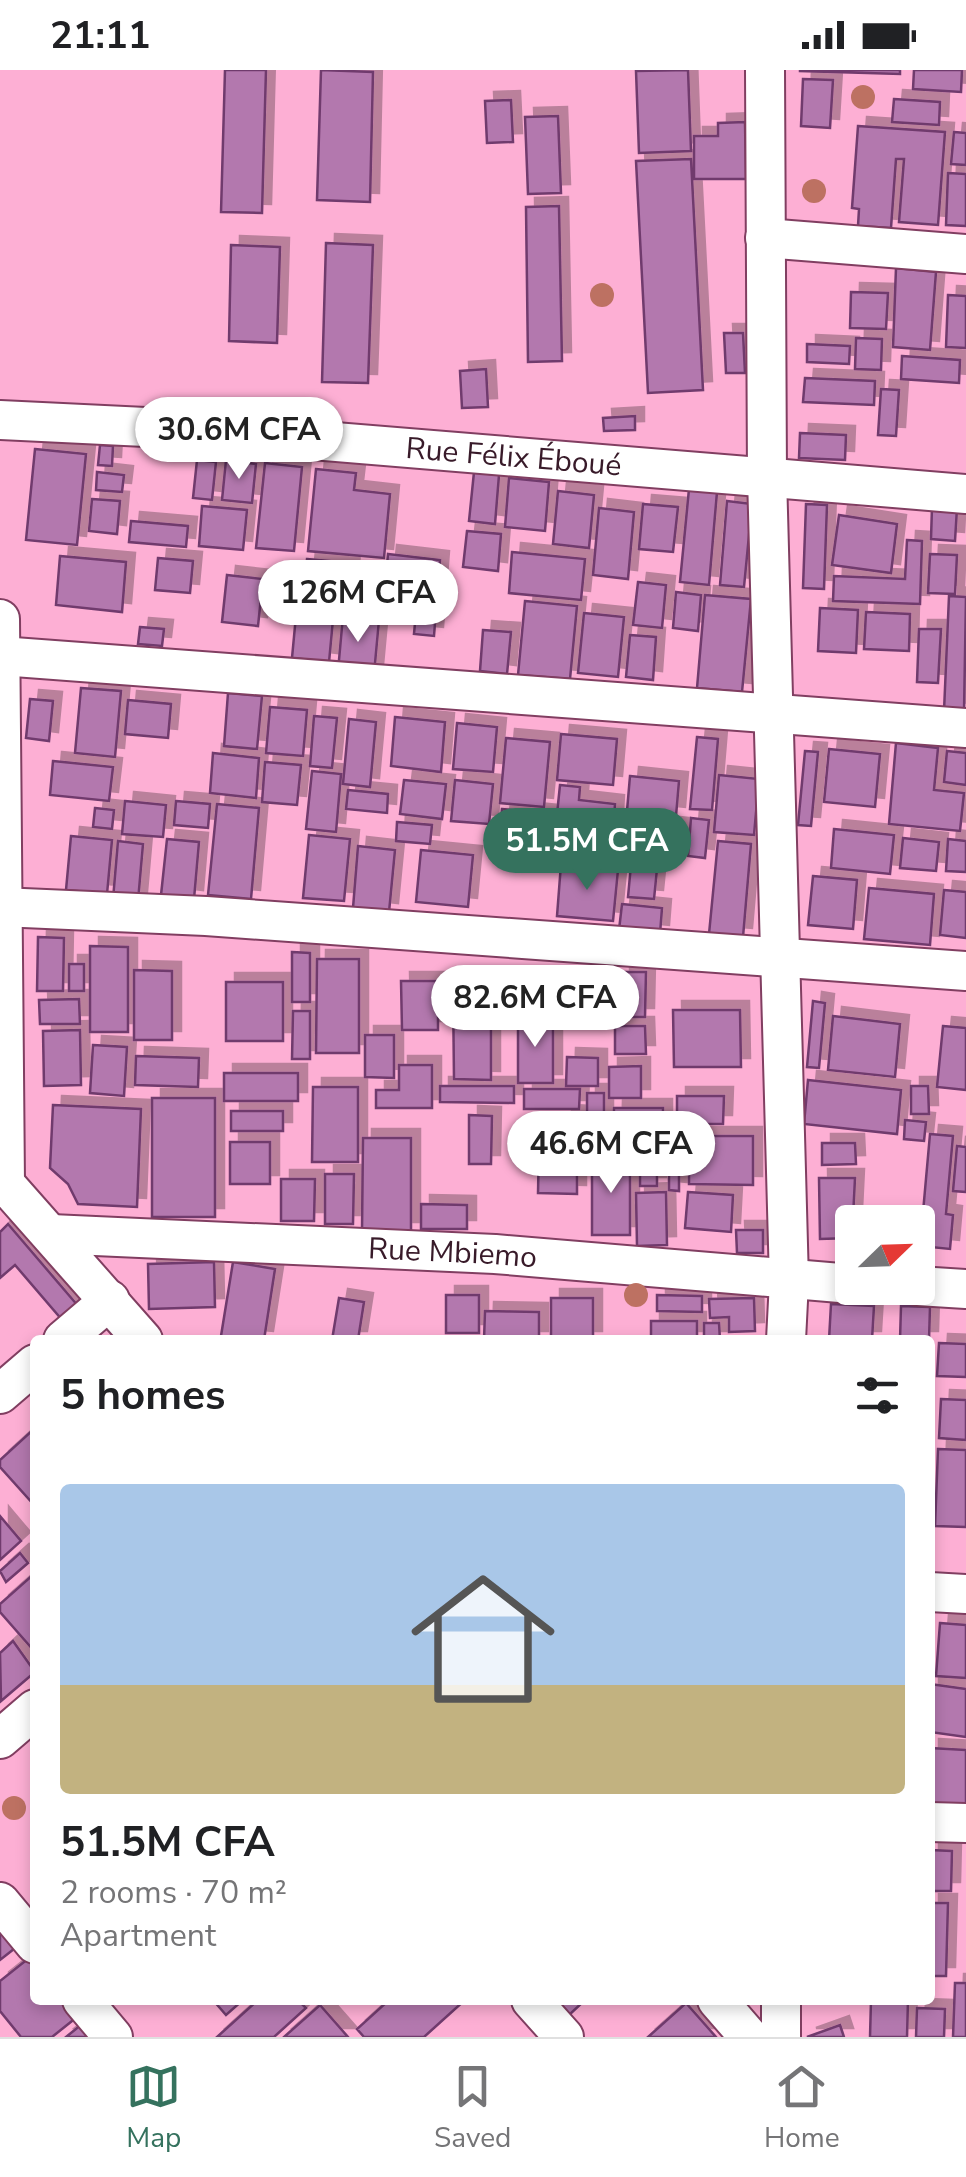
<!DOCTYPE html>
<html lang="en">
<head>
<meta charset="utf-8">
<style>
	body { margin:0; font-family:"Nunito Sans",sans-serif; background:#f2f2f2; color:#202124; height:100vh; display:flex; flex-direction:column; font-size:38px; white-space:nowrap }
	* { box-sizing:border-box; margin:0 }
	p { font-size:32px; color:#757577 }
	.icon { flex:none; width:55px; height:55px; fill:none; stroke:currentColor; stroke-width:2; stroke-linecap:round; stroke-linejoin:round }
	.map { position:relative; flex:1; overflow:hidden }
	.side { position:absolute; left:30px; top:1265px; width:905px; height:670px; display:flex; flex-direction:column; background:#fff; border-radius:10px; box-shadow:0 5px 15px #0003 }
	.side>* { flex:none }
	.needle { width:65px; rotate:67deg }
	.fabs { position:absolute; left:835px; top:1135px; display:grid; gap:20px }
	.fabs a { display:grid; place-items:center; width:100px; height:100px; border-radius:10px; background:#fff; box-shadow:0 5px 15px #0003; font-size:50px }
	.price { position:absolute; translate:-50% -85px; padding:0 22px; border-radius:35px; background:#fff; color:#222; font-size:32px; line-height:65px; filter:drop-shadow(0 2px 5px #0008) }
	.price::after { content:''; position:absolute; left:50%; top:60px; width:30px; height:22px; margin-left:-15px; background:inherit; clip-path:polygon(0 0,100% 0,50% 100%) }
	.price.current { background:#35725e; color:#fff }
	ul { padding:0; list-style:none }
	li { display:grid; align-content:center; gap:20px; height:530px; padding:0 30px }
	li+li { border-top:2px solid #e0e0e0 }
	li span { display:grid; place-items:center; height:310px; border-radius:10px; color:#555 }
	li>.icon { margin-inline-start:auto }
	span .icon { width:180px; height:180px; fill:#fffc; stroke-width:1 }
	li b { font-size:42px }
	h2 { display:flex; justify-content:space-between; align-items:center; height:120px; padding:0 30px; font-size:42px }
	.status { display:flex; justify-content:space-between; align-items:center; height:70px; padding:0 50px; background:#fff; direction:ltr }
	.status svg { height:28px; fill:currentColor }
	.tab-bar { display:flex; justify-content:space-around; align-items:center; height:140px; border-top:2px solid #e0e0e0; background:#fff; font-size:28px; color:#757577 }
	.tab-bar a { display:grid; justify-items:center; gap:5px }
	.tab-bar .current { color:#35725e }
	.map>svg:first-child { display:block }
	.building { fill:#b378ae; stroke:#703a6d; stroke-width:2.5; filter:url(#shadow) }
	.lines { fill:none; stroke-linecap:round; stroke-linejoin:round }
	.street-casing { stroke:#813e61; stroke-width:42 }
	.street { stroke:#fff; stroke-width:38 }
	.tree { fill:#bd7162 }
	.labels { text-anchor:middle; stroke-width:10; stroke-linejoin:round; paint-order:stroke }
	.street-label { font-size:30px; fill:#381a29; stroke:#f8c7dd }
</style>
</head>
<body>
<div class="status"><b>21:11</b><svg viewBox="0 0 49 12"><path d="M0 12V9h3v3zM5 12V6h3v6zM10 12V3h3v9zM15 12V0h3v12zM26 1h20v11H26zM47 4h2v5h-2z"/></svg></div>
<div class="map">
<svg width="966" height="1967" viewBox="0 0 966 1967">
	<defs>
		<filter id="shadow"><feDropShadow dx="9" dy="-9" stdDeviation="0" flood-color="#0004"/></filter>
	</defs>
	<rect width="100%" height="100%" fill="#fdafd4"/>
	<path class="building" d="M225 0H266L262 143 221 142Z
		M321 0 373 2 370 132 317 130Z
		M688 0 691 81 639 83 636 1Z
		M800 0H900V4L800 1Z
		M914 0H962L961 22 913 19Z
		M803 9 833 10 830 58 801 56Z
		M894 29 940 32 939 55 892 52Z
		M511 30 513 72 487 73 485 31Z
		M558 46 561 123 528 124 525 47Z
		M745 52 746 109H694V66H718V53Z
		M858 56 945 62 938 155 899 152 904 89H896L891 158 858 156 859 139 852 138Z
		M954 62 966 63V95L951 94Z
		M691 89 703 320 648 323 636 91Z
		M948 103 966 104V156L946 155Z
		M559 136 562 291 528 292 526 137Z
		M326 173 373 175 368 313 322 312Z
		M231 175 280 177 277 273 229 271Z
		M896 198 936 202 930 280 893 277Z
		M851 222 888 223 886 259 850 258Z
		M948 225 966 226V278L946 277Z
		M724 263H743L745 303H726Z
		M856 268 882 269 881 300 855 299Z
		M807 274 850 276 849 294 807 292Z
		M902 286 960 290 959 313 901 309Z
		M486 299 488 337 462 338 460 301Z
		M805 308 875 311 874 335 803 332Z
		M881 319 899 320 896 366 878 365Z
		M635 346V360L604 361 603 348Z
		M800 363 846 365 845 390 799 388Z
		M100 375 113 376 112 396 98 395Z
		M35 379 86 384 77 475 26 470Z
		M197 390 216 392 212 430 193 428Z
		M226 390 256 394 252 433 222 430Z
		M265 393 302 397 294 481 256 478Z
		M316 399 356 403 354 420 390 424 384 488 308 481Z
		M97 402 124 405 122 422 96 420Z
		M474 402 499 405 495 454 469 451Z
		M509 408 549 412 545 461 505 457Z
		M689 419 717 422 709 515 680 512Z
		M558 421 594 425 589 478 553 474Z
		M92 429 120 431 117 464 89 461Z
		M727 431 752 434 744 517 720 515Z
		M643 434 678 437 673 482 639 479Z
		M806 434 827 435 824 519 803 518Z
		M202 436 247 440 243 480 199 476Z
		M932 437 957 438 955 471 931 469Z
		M599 438 634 442 628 509 593 505Z
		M839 445 897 454 891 503 832 495Z
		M131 451 188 456 186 477 129 472Z
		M467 461 501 464 498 501 463 497Z
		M907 470 922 471 920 534 833 531 834 506 905 509Z
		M512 482 585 489 581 530 509 523Z
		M388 484 440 490 434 566 414 564 418 521 385 518Z
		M930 484 957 485 955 524 928 523Z
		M60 486 126 492 122 542 56 535Z
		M158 488 193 491 190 523 155 520Z
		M307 489 351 493 348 525 304 521Z
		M227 505 263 509 258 556 222 552Z
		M638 512 666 515 662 558 633 555Z
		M676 522 701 525 698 561 673 558Z
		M705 525 751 529 742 622 697 618Z
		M949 526 966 527 964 642 944 641Z
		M525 531 577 536 570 609 518 605Z
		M297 535 334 539 329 592 292 588Z
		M820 538 858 540 856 583 818 581Z
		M866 542 910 544 909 581 864 579Z
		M584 543 624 547 618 607 578 603Z
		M343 546 379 550 374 604 338 601Z
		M140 557 164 559 162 576 138 574Z
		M919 559H941L938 613 917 612Z
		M483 560 511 562 507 604 480 601Z
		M630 565 656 567 653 610 626 607Z
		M81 618 121 621 115 687 75 683Z
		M228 623 262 626 257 679 224 676Z
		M30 629 53 631 49 671 26 668Z
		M128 630 171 634 168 668 125 664Z
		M270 637 307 640 303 686 266 683Z
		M314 646 337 648 332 698 310 696Z
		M395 647 445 652 441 702 391 696Z
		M349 649 376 652 370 717 343 714Z
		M457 653 497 657 493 702 453 699Z
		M561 664 617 669 613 715 557 710Z
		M697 667 718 669 712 740 690 739Z
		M506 668 550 672 544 737 500 733Z
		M896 673 938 678 934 720 964 723 960 761 889 754Z
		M829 679 880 684 875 737 824 732Z
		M805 681 818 682 811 756 798 755Z
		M947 681 966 683V715L944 712Z
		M213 683 259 688 256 728 210 723Z
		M53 691 113 697 109 731 50 725Z
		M265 692 301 695 297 735 262 732Z
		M312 701 341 704 336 762 306 759Z
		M719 705 759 709 754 765 714 762Z
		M630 706 679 711 676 746 627 741Z
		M404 710 446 714 442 749 400 744Z
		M455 710 493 714 489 754 451 751Z
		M560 715 580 717 579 730 615 734 614 750 557 744Z
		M348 720 388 724 387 743 346 739Z
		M125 731 166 735 163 767 122 764Z
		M176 731 210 734 208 758 174 755Z
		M217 734 259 738 251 829 208 825Z
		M95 738 114 740 112 759 93 757Z
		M502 739 551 744 547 791 498 786Z
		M691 748 709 750 705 788 688 786Z
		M558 751 605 756 602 791 555 787Z
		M397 752 432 755 430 774 396 771Z
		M635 752 681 757 679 781 659 779 654 829 628 827Z
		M834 759 894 765 890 804 831 798Z
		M309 765 350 769 344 831 303 828Z
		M71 766 112 770 107 824 66 820Z
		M903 768 939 772 936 801 900 798Z
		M167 769 199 772 194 829 161 825Z
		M948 769 966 771V802L946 801Z
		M118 771 143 774 138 831 113 829Z
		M718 771 751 774 743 867 709 864Z
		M358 776 395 780 389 842 353 838Z
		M421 780 473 785 468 837 416 832Z
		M561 794 618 800 613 851 557 846Z
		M813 806 857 810 853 859 808 855Z
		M869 818 934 824 930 875 864 869Z
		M944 820 966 822V868L940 865Z
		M622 834 662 838 660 864 619 860Z
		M38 867 64 868 63 921H37Z
		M90 876 128 877V962H90Z
		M292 882 310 883V932H292Z
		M317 889H359V983H316Z
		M69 894H84V921H69Z
		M134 900 172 901V970H134Z
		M621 902H646L645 947H621Z
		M561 906H589V958L561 957Z
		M401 911H438V960H402Z
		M226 912H283V971H226Z
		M453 919H491V1010L454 1009Z
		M79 929 80 954H40L39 930Z
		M813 931 825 933 819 998 807 997Z
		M673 940H740L741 997H674Z
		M293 941H310V989H292Z
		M833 946 900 954 895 1007 828 1000Z
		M518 948H553V1013H518Z
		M615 956H645L646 984H615Z
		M943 956 966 958V1020L937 1017Z
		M80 960 81 1015 44 1016 43 961Z
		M365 965H394V1008L365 1007Z
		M93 975 127 977 124 1026 90 1023Z
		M136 986 199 988 198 1017 135 1015Z
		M567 987 598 988V1016H566Z
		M399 995H432V1038H376V1020H399Z
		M641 996V1028H609V997Z
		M224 1003H298V1031H224Z
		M808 1010 901 1020 897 1064 804 1054Z
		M440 1016H514V1033L440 1032Z
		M911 1016H928L929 1044H911Z
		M313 1017H358V1092H312Z
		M524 1019H580L579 1039H524Z
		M587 1023H604V1062L563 1061V1044L587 1045Z
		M677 1026H724L723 1054H677Z
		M152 1028H215V1147H152Z
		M53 1035 141 1039 137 1137 78 1134 68 1114 50 1098Z
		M614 1038H663V1077L613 1076Z
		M231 1041H283V1061H231Z
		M469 1045 492 1046 491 1094H469Z
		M905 1050 926 1052 924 1071 904 1069Z
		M930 1064 953 1066 946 1144 953 1145 950 1179 920 1176Z
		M689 1066H753V1115L689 1114Z
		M669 1067H679V1121L669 1120Z
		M363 1068H411V1161H362Z
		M230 1072H270V1114H230Z
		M822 1073H855L856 1094 822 1095Z
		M539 1075H577V1124L538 1123Z
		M957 1076 966 1077V1122L953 1121Z
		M592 1086H630V1165H592Z
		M640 1086H657V1116H640Z
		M325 1104H354L353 1154H325Z
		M819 1108H855L852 1168 820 1169Z
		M281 1109H315L314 1151H281Z
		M666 1122 667 1175 637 1176 636 1123Z
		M688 1122 733 1125 731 1162 685 1158Z
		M421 1134 467 1135V1159H421Z
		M8 1154 79 1237 63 1251 15 1195 0 1208V1162Z
		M736 1160H763V1183H737Z
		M214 1192 215 1237 149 1239 148 1194Z
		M233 1192 275 1199 264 1270 221 1266Z
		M446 1225H479V1263H446Z
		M657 1225 702 1226V1242L657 1241Z
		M339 1228 364 1232 358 1270H332Z
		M551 1228H593V1270H551Z
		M754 1228 755 1261 729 1262V1247L710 1248 709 1229Z
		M831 1234 874 1236 872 1270H829Z
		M901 1236 930 1237 929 1270H900Z
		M485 1241 539 1242V1270H484Z
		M651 1251H697V1270H651Z
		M704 1253H719L720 1270H704Z
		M939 1273 966 1274V1307L937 1306Z
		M941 1329 966 1330V1370L939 1368Z
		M35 1358V1436L0 1397V1390Z
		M938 1379 966 1380V1457L935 1456Z
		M0 1446 21 1471 0 1490Z
		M20 1483 28 1493 6 1512 0 1501Z
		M35 1503V1582L0 1542V1534Z
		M940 1553 966 1555V1608L936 1606Z
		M13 1571 35 1602 1 1631 0 1583Z
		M930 1614 966 1619V1667L930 1662Z
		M930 1678 966 1680V1734L930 1733Z
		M930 1780 952 1781 951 1821H930Z
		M930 1833H948L946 1906H930Z
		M5 1858 19 1875 0 1890V1862Z
		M29 1888 35 1895V1930H63L77 1947 52 1967H21L0 1941V1911Z
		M955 1913H966V1967H953Z
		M213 1930H243L226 1945Z
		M258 1930H298L306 1938 274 1967H217Z
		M389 1930H465L424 1967H364L357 1959Z
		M552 1930H585L567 1947Z
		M871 1930H908L907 1967H870Z
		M686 1933 716 1967H648Z
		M320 1935 348 1967H284Z
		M917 1938 945 1939 944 1967H916Z
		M87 1950 101 1967H66Z
		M840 1955 844 1967H807Z"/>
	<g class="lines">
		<g class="street-casing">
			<g id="street">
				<path d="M765 0 767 406 789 1211 786 1270"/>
				<path d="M765 168 966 184"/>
				<path id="s1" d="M0 350 166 358 966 424"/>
				<path d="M0 549 5 1114"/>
				<path d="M0 586 966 658"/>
				<path d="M0 837 206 846 966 901"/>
				<path d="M0 1108 143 1270"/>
				<path id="s2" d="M51 1164 495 1184 852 1214"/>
				<path d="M918 1216 966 1219"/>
				<path d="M63 1270 110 1230"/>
				<path d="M0 1324 35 1294"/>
				<path d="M930 1522 966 1524"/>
				<path d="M0 1669 35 1639"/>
				<path d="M930 1752 966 1753"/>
				<path d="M0 1832 35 1874"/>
				<path d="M82 1930 113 1967"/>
				<path d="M531 1930 564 1967"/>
				<path d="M717 1930 749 1967"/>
				<path d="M781 1967V1930"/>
			</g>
		</g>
		<use href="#street" class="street"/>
	</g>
	<g class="tree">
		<circle cx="863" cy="27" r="12"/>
		<circle cx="814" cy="121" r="12"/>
		<circle cx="602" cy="225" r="12"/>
		<circle cx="636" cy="1225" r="12"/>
		<circle cx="14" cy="1738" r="12"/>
	</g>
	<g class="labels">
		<g class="street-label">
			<text dy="10" stroke="none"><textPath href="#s1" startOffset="515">Rue Félix Éboué</textPath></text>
			<text dy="10" stroke="none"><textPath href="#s2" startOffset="402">Rue Mbiemo</textPath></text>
		</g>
	</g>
</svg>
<div class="fabs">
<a><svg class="needle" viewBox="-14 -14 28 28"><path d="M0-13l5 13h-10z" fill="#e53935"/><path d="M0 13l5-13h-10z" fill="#757577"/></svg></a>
</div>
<b class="price" style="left:239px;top:412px">30.6M CFA</b>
<b class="price" style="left:358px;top:575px">126M CFA</b>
<b class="price current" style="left:587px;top:823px">51.5M CFA</b>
<b class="price" style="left:535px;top:980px">82.6M CFA</b>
<b class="price" style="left:611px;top:1126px">46.6M CFA</b>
<section class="side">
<h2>5 homes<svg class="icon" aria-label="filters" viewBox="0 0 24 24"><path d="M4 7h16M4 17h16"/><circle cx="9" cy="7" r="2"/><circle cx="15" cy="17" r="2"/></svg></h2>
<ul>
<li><span style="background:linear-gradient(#a9c7e8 65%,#c2b280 0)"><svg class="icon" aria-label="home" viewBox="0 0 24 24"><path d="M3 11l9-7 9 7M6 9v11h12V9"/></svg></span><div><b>51.5M CFA</b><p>2 rooms · 70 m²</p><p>Apartment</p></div></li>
</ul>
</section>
</div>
<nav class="tab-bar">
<a class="current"><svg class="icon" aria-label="map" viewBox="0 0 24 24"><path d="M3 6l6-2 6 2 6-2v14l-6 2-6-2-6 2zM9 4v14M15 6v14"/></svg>Map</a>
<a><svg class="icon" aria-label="saved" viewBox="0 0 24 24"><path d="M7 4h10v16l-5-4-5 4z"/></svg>Saved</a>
<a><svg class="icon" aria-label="home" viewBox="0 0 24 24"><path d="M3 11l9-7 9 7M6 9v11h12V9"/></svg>Home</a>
</nav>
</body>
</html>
